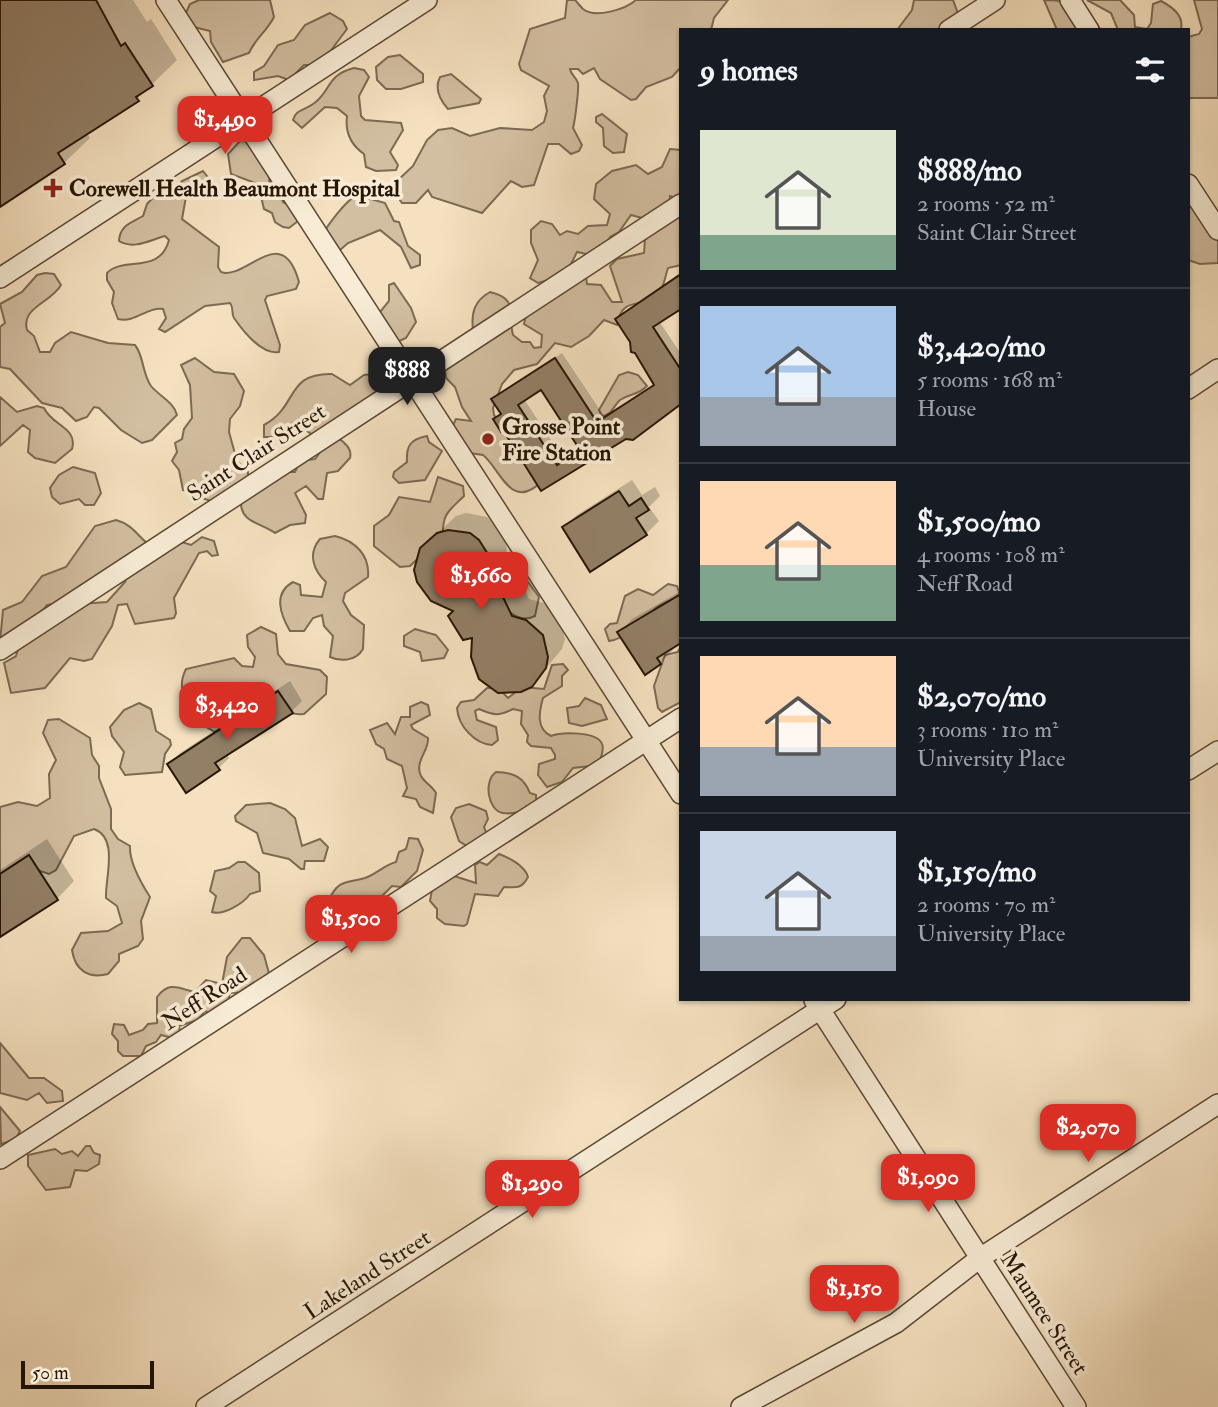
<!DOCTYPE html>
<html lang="en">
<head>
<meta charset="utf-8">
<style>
	body { margin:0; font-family:"IM FELL Double Pica",serif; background:#242831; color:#f1f3f6; height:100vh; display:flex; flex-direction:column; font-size:26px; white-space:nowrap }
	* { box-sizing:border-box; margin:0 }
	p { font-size:23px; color:#9ea1a6 }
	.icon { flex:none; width:38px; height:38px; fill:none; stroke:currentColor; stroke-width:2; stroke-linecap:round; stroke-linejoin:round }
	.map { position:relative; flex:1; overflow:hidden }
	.drawer { position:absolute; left:679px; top:28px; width:511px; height:973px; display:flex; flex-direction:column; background:#171b24; border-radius:0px; box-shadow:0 2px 5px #0004 }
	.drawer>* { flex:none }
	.scale { position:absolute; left:21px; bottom:18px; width:133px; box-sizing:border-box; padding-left:7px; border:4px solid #271504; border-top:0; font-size:19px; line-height:24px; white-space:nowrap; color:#271504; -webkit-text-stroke:5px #f8ecd6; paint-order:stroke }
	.price { position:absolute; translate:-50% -60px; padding:0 16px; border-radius:14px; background:#d93025; color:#fff; font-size:23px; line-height:46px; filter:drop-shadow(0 2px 4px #0008) }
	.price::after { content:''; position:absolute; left:50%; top:42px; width:21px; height:16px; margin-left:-10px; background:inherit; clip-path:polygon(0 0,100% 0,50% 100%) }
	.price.current { background:#222; color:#fff }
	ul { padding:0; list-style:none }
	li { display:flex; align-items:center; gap:21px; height:175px; padding:0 21px }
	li+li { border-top:2px solid #363941 }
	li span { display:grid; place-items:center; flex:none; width:196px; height:140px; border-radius:0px; color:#555 }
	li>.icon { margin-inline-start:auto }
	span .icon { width:84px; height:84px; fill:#fffc; stroke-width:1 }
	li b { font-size:30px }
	h2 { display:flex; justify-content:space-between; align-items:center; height:84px; padding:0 21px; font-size:30px }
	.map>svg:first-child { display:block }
	.green { fill:#d2bea0; stroke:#7c6a52; stroke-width:2; fill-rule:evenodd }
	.shadow { fill:#0003; fill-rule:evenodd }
	.building { fill:#927f66; stroke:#271504; stroke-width:2; fill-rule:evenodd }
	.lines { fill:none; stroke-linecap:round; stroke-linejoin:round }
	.minor-casing { stroke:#5a4833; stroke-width:22 }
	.minor { stroke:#f8ecd6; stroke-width:19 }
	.poi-dot { fill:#8f2418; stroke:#f8ecd6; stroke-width:2.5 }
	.labels { text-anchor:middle; stroke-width:7; stroke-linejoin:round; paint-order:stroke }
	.poi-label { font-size:23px; font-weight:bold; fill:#271504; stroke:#f8ecd6; text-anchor:start }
	.street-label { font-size:23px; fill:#271504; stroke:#f8ecd6 }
</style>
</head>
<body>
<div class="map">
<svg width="1218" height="1407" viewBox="0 0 1218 1407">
	<rect width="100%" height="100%" fill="#f5e1c0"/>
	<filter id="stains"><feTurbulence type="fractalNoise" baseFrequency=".00286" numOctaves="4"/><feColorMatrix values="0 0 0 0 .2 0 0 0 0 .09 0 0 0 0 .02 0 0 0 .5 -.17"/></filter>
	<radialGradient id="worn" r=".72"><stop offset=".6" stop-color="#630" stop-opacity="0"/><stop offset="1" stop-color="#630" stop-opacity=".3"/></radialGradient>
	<path class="green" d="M199 0H270L274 17C267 31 255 39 249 53L223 62 211 42 210 31 190 26 184 17 190 4Z
		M567 0H575C578 3 580 6 583 9 595 19 626 9 636 0H728L714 18 711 30H681V67L672 77 646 87 636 99 631 100 600 79 594 68 583 74 578 69H570C571 75 576 77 578 83 579 89 575 121 573 128L582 145 579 151 571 154 559 144H548L534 185 522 187 511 181 482 213 432 197 428 190 416 203H402L395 193 397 181 413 166 427 140 438 130 452 128 470 136 500 128 532 130 544 122 547 111 544 96 549 86 521 70 519 64 530 29 565 18Z
		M914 0H953L964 30H897L912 10Z
		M1044 0C1073 0 1084 5 1101 30H1057Z
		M1087 0H1120L1134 15 1135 27 1147 29 1151 23 1153 4 1161 1C1172 7 1184 15 1181 29L1118 30 1111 13Z
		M1194 0H1218V98H1188V37L1199 34 1202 29Z
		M330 13 343 21 347 29 320 65H304L289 80 278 76 254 80V72L264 66 278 45 294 40 305 25Z
		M400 55 423 74V82L401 89H386L377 80 376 67 388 57Z
		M354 68 364 70 369 77 359 96 361 116 365 120 401 123 403 130 390 152 398 165 396 170 376 171 366 167 364 154C351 145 345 132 347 116L337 108 325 107 302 128 293 120C295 110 305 110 313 104 331 92 326 75 354 68Z
		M451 74 481 99 479 103 448 109C440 100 434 89 440 77Z
		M602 114 627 134 624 152 613 153 604 146 603 128 596 122V117Z
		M240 141 250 142 273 162 269 181 279 190 283 202 297 210 298 221 289 228 283 227 275 222 272 213 264 209 258 184 231 174 228 154Z
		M670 149 681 150V199L670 196 669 205 642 218 631 215 619 232 610 237 607 246 591 255 577 252 569 268 586 276 587 284 601 285 612 302H622L610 266 617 259 644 253 645 239 681 212V265L668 268C665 276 664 289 658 294 641 310 622 295 617 325L604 320 589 336 571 347 555 343 537 364 514 370 502 384 493 408 494 415 542 481C511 513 500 468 483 455L470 453 452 427 456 419 471 421 462 407 455 387 446 378 444 361 473 331C471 313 474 301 490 292 519 299 507 312 513 335L522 342H530L534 348 541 347 542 335 524 324 526 315 551 279 538 283 530 278 538 260 531 243V230L541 221 552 224 560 235 567 231 578 234 588 226 607 225 610 214 594 199 596 184 612 171 636 165 648 174 662 167Z
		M203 171 210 180V185L187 191 182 219 219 247 218 267 221 272C246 281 282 220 299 282L296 289 267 296 265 300 280 345 279 352C262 355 243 331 234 318 231 313 234 308 230 303L205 306 165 332 159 329 166 318 163 309C146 307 136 323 118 319L112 303 114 292 107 280V273C123 256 160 275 169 240L165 236C150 240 134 250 119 241 120 225 131 223 143 216L147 204 159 191 176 189 182 181Z
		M1188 174 1194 178 1218 225V263L1200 264 1188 260Z
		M357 195 385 203 394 221 399 222 408 246 420 255V265L411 268 401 247 380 230 348 243 339 251 322 235C328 225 346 200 357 195Z
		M45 273 54 274 61 285C51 303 21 307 27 330L34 336 40 352H50L55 343 71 332 108 343 135 345C144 356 142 373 151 386 159 396 174 402 177 415L152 440 142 443 121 430 99 408 94 407 87 417 76 421 62 408 42 403 10 369 0 367V327L5 323 0 304 22 292 37 275Z
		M394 283 411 308 416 322 406 338 395 343 376 317 389 301V285Z
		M195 358 214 372 234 374 244 391 240 406 230 419 229 432 237 461 248 472V480L211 501 201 498 197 492 183 490 179 470 172 461 177 452 175 443 182 439 184 429 192 418 190 385 181 365Z
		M628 372 638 375 647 386C637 396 630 393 620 400 613 406 613 414 602 416L599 410 619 375Z
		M332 374 350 385 364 375 373 374 385 387 317 438 294 422 272 437H264V425C299 406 285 373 332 374Z
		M0 397 17 412 37 406 44 408C52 426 78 427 72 449L55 463 35 458 28 452 30 430 23 425 0 446Z
		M427 436 429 442 442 451 425 480 399 483 393 477 394 472 407 462C406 445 411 439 427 436Z
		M329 440H341C347 445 352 450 350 458L338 471 327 473 323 499H318L306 486 295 493 306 515 305 523 290 525 275 533C262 523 241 523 241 503L285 472H295L300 461 315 459Z
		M73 467 95 473 101 493 94 505H85L79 499 60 504 52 497 50 488 59 475Z
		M438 477 463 486 464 496C450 510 442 513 443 535L410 566 400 567 374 546V526L389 515 399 497 430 502Z
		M116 520C146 528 141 562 182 542L191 545 202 537 214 541 218 555 212 556 207 551 199 553 174 598 176 613 174 618 135 624 127 604 118 605 112 626 92 659 84 661 70 658 45 688 11 693 4 663 16 656 18 649 31 641 0 642 3 610 22 602 42 576 66 567 95 526ZM128 574 125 582 107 602 80 604 37 617 47 605 59 603 80 586Z
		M335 536C356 541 370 556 368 577L345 593 343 601 351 615 364 625 363 649C356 661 341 662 330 657L333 636 324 626 322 615 313 618 304 631H290C280 614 273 593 293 582L300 585 301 595 322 597 326 582C314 571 307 554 320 539Z
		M498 564 517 567 539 597 535 616C513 627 493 596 489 578Z
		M668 584 677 586 680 595C673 600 660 604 655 609 644 620 626 639 609 641L605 629 610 624 617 623 625 596 638 589 653 595Z
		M261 627 276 634 278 654 286 664 320 670 327 677 326 694 304 714C276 716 274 697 254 702L227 726 215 732 198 722C191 702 174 693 186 669L234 658 242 666 253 667 255 657 248 647 247 635Z
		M415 629 436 635 448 650 444 658 422 661 420 652 404 646V636Z
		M681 646V702L662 712 658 708 654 686 665 655 678 652Z
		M563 664 568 670 562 676V686L543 698C539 712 536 729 551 736 561 732 597 731 602 744 605 750 600 758 599 765L573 768 562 782 547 787 538 775 539 764 555 759V755L551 748 531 746 527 742 528 735 521 724 522 711 513 709C499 716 495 716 479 709L475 711 477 720 496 727 498 740 492 745C475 744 458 726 457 708L461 702 474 700 487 688H498L508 698 522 687 544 689 552 665Z
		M585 698 601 705 607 719 582 726 569 723 567 708 579 706Z
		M421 702 428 705 430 715 411 725 413 729 428 738C429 751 414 762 421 776 424 782 432 786 436 793L433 813 420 807 416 799 403 796 407 788 402 766 387 759 384 749 376 744 370 730 387 723 395 734 401 717H410V707Z
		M139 703 151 709 156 731 170 740 171 745 165 754 162 772 125 775 120 767 124 752 112 736 110 727 124 710Z
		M59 719 90 738 92 755 99 766V778L111 809V829L118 839 130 846C129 863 141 883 150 897L141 921 143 939 138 946 119 954V961L108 974C88 979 75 970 72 950L81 933 108 931 122 923 117 906 106 898C105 878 119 838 94 829L74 836 56 870 49 874 34 869 0 878V807L18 802 37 806 50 798 49 774 56 760 43 733 48 720Z
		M496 772C514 772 524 778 530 793L536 795V807C526 810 514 815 503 813 488 811 483 781 496 772Z
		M270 803 285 809 295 818 302 846 320 839 328 847 324 861H305L304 869H301L289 859 263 853 257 833 236 821 235 816 246 805Z
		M469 804 486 811 488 819 484 827 487 835 467 846 459 841 451 817 456 808Z
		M409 838 418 839 423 850 417 871 401 887 392 886 382 896H371L364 909 345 915 333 911 329 900C338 879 348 883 365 878 377 874 384 865 396 862L399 852 406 849Z
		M499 854C510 858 525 866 528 877 521 890 516 887 504 887L498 896 475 894 467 924 464 926 445 924 437 918V909L430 901 433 884 451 875 476 883 475 865 480 862 487 865Z
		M238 862H245L259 873 260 891 250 894C244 903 223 916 212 912L216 896 210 891 215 871 229 868Z
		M242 938H250L264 955 270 977 250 992 230 993 228 1002 212 1014 205 1011 198 1020 179 1026 180 1032 172 1038 161 1035 156 1042 146 1046 141 1056H123L118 1051V1041L112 1034 114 1024 124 1025 129 1035 143 1030 148 1024 157 1023V997C170 980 179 989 195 992L206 980 222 984 227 957Z
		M0 1043 29 1078H44L62 1091 63 1101 47 1103 39 1093 27 1100 0 1093Z
		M0 1107 20 1131 16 1139 1 1144Z
		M86 1146H90L94 1153 100 1155 99 1164 87 1171 75 1170 70 1187 46 1190 28 1166V1155L55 1149 62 1154 72 1151 78 1156Z"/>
	<path class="shadow" d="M0 0H133L147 22 151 19 177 60 137 99 86 132 90 138 64 163 0 205Z
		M681 276 659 321 681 354V402L541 489 495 419 502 413 493 400 562 353 604 416 655 384 617 319ZM542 387 581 449 564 460 524 399Z
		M632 480 642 495 655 487 660 496 649 507 659 521 646 534 564 527 577 515Z
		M466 513 487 517 503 531 507 541 506 564 521 582 529 599 544 603 559 618 565 639 562 649 531 686 480 678 475 668 474 636 455 611 424 591 416 570 421 549 456 516Z
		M681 588V641L671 647 673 650 660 663 620 632 632 619 679 592Z
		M290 681 302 701 291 712 227 754 229 758 218 769 169 764 180 753Z
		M47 839 74 881 57 899 0 935V870Z"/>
	<path class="building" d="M0 0H96L121 46 125 43 153 86 136 97 139 101 58 153 65 164 0 207Z
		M681 274V309L653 327 681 370V404L633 440 626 439 541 491 503 430 501 432 493 419 501 414 491 399 555 358 597 422 654 385 635 353 631 352 630 342 615 319ZM541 390 580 450 557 465 518 405Z
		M619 491 629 506 641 498 649 510 636 518 647 535 590 572 562 527Z
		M448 530 470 533 479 540 491 559 489 582 504 599 512 616 526 620 543 635 548 657 546 668 532 687 521 692 498 693 479 679 471 657 472 638 463 640 448 616 453 611 431 601 417 582 414 570 420 548 437 533Z
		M681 594V643L657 658 661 664 645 675 617 632Z
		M278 691 293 713 215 763 220 770 186 793 167 764Z
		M29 855 58 900 0 937V874Z"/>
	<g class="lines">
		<g class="minor-casing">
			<path id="minor" d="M166 0 681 794
				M1070 0 1089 30
				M949 30 995 0
				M1188 184 1218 230
				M0 278 427 0
				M1188 389 1218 369
				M0 650 681 204
				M1188 770 1218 751
				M814 1000 1076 1407
				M0 1159 681 718
				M206 1407 836 999
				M741 1407 896 1323 980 1258 1218 1104"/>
		</g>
		<use href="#minor" class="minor"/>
	</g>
	<g class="poi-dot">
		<path d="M49.5 177.5h7v7h7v7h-7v7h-7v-7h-7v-7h7z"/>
		<circle cx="488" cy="439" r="7"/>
	</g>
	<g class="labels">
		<g class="poi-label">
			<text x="69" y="196">Corewell Health Beaumont Hospital</text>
			<text x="502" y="434">Grosse Point<tspan x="502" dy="26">Fire Station</tspan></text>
		</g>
		<g class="street-label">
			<text transform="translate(256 452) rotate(-33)" y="8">Saint Clair Street</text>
			<text transform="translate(204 998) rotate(-33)" y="8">Neff Road</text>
			<text transform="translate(367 1274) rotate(-33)" y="8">Lakeland Street</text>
			<text transform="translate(1045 1313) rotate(57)" y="8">Maumee Street</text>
		</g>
	</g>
	<rect width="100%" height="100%" filter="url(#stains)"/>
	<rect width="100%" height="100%" fill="url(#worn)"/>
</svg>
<div class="scale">50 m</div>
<b class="price" style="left:225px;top:156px">$1,490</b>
<b class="price current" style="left:407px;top:407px">$888</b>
<b class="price" style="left:481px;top:612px">$1,660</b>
<b class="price" style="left:227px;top:742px">$3,420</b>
<b class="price" style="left:351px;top:955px">$1,500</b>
<b class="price" style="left:1088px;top:1164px">$2,070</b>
<b class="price" style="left:928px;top:1214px">$1,090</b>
<b class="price" style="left:532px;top:1220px">$1,290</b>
<b class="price" style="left:854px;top:1325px">$1,150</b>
<section class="drawer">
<h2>9 homes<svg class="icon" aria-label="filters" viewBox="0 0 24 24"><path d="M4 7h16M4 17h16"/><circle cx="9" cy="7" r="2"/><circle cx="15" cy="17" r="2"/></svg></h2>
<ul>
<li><span style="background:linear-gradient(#dfe7d0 75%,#7fa58c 0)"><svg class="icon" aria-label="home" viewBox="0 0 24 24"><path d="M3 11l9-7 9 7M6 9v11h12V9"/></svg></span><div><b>$888/mo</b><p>2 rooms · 52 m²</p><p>Saint Clair Street</p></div></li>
<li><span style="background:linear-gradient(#a9c7e8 65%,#9aa5b1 0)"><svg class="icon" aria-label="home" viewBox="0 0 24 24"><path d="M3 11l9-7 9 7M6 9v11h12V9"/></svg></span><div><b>$3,420/mo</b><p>5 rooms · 168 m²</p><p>House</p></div></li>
<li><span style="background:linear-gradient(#ffd9b3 60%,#7fa58c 0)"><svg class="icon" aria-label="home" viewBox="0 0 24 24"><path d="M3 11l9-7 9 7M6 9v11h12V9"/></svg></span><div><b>$1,500/mo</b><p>4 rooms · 108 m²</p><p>Neff Road</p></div></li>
<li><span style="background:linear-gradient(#ffd9b3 65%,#9aa5b1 0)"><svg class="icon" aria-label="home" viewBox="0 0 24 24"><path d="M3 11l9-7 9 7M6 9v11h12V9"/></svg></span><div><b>$2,070/mo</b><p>3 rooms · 110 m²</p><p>University Place</p></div></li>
<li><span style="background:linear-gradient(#c9d6e8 75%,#9aa5b1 0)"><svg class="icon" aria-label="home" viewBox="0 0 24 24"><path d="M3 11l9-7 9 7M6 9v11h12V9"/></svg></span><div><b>$1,150/mo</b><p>2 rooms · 70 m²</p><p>University Place</p></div></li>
</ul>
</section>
</div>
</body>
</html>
